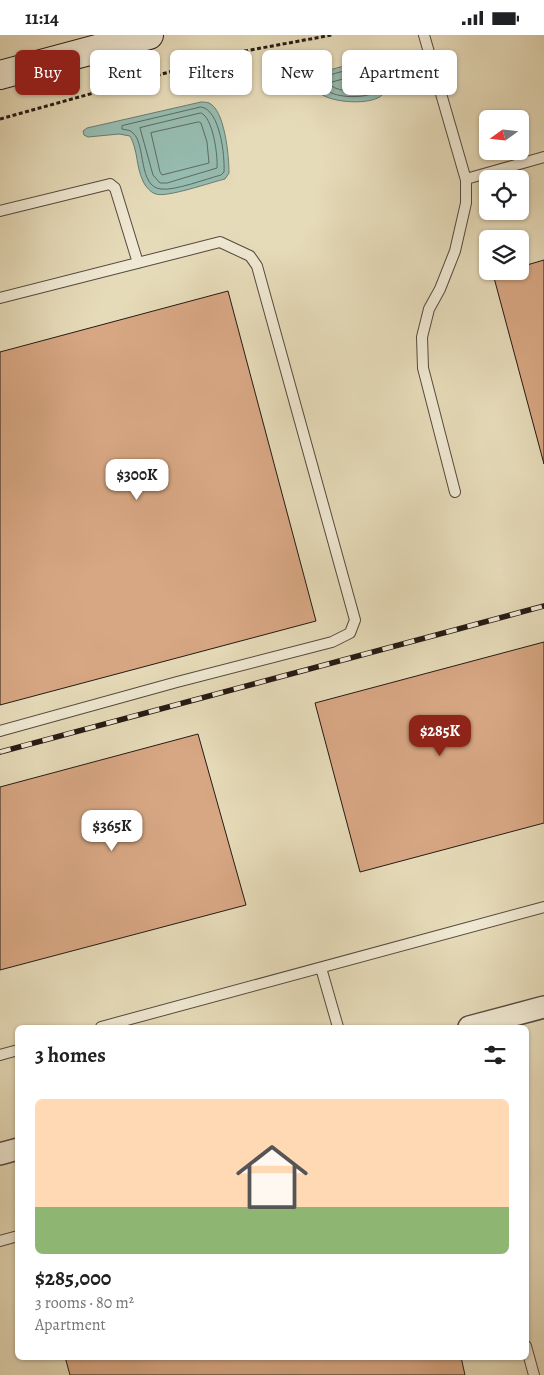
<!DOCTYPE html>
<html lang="en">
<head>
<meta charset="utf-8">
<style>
	body { margin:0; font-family:Alegreya,serif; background:#f2f2f2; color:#202124; height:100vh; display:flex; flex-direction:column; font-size:19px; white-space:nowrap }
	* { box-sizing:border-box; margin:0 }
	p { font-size:16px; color:#757577 }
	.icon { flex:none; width:28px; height:28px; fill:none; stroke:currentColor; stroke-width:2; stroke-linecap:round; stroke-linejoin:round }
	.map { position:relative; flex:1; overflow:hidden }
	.side { position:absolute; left:15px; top:990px; width:514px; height:335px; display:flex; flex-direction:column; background:#fff; border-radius:8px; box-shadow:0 1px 4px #0004 }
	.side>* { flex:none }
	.top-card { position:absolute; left:15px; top:15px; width:515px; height:45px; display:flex; gap:10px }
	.needle { width:32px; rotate:255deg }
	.fabs { position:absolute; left:479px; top:75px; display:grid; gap:10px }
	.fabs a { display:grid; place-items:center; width:50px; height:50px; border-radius:8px; background:#fff; box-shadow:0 1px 4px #0004; font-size:25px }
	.price { position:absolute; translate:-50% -42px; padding:0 11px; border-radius:10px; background:#fff; color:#222; font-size:16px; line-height:32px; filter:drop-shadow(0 1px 2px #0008) }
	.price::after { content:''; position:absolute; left:50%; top:30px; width:15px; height:11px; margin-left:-8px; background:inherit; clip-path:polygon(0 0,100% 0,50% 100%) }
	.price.on { background:#8f2418; color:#fff }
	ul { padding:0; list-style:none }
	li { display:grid; align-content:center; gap:10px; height:265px; padding:0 20px }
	li span { display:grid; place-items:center; height:155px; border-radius:8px; color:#555 }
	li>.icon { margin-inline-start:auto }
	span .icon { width:90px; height:90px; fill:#fffc; stroke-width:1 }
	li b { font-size:21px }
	h2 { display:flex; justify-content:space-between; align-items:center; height:60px; padding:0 20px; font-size:21px }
	.tag { padding:0 18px; border-radius:8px; background:#fff; box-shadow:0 1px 4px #0004; font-size:18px; line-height:45px }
	.tag.on { background:#8f2418; color:#fff }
	.status { display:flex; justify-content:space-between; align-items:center; height:35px; padding:0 25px; background:#fff; direction:ltr }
	.status svg { height:14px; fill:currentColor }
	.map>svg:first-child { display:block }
	.water { fill:#96bbaf; stroke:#697b71 }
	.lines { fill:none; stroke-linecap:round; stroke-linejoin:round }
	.shore { stroke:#5e6a62; stroke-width:1 }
	.building { fill:#d7a783; stroke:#251a15 }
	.lane-casing { stroke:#554a3e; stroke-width:12 }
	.street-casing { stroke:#554a3e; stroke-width:24 }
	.secondary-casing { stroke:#251a15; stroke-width:30 }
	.path { stroke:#251a15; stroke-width:3; stroke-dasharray:4 2.5; stroke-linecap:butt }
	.lane { stroke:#efe8d2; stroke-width:10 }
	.street { stroke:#efe8d2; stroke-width:21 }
	.secondary { stroke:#efe8d2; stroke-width:28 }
	.rail-casing { stroke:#251a15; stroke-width:5.5 }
	.rail { stroke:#efe8d2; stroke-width:4; stroke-dasharray:11; stroke-linecap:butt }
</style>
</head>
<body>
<div class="status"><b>11:14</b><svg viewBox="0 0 49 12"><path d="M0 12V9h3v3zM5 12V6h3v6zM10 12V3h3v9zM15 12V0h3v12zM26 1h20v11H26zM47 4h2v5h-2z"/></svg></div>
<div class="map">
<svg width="544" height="1340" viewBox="0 0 544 1340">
	<rect width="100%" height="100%" fill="#e6dbb9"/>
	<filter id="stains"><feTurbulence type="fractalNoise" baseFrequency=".004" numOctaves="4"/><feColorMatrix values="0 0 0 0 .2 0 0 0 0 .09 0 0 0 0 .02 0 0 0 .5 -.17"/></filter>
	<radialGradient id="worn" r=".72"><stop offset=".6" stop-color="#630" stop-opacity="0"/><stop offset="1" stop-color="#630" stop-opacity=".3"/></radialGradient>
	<path class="water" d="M352 29H374L383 36C385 43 387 53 383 59 374 71 330 68 320 58 318 55 317 50 315 47 322 34 339 33 352 29Z
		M201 67C203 67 206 67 209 68 225 75 229 122 229 138L225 144C212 147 166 163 156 159 151 158 145 151 143 146 136 132 138 115 130 101L119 99 88 102 84 100 83 96 87 93Z"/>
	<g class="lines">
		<path class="shore" d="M353 34C370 33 384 33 379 55 369 64 335 64 325 54 323 53 322 49 321 47 327 38 343 37 353 34Z
			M370 40 373 43 374 51C363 58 340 58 330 50L332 47 354 41Z
			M201 72C220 74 225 121 224 137L221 140C206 144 174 156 161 154 138 152 146 109 133 98 131 95 126 95 122 94V91Z
			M201 78C213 82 218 121 217 133L167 148H160L153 140 140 93Z
			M199 87 201 88 207 107 209 128 162 140 160 137 151 98Z"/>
	</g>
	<path class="building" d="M544 225V429L493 239 504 236H520V232Z
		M228 256 316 586 0 670V317Z
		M544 607V788L360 837 315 668Z
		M198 699 246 870 0 935V752Z
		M65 1322H461L465 1340H70Z"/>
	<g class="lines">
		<g class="lane-casing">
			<path id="lane" d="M424 0 466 145V168L455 216 440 254 429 274 422 302 423 333 455 457
				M466 144 544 122
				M0 176 110 149 115 153 138 228
				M0 263 220 207 250 221 257 231 355 585 350 598 332 607 177 647 0 696
				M321 933 338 992
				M101 992 544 872
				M0 1020 18 1015
				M0 1206 18 1201
				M526 1311 534 1340"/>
		</g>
		<g class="street-casing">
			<path id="street" d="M469 992 544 972
				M0 1119 18 1114"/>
		</g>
		<g class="secondary-casing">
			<path id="secondary" d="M0 40 149 0"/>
		</g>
		<path class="path" d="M0 84 245 16 332 0"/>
		<use href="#lane" class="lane"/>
		<use href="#street" class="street"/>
		<use href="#secondary" class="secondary"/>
		<g class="rail-casing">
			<path id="rail" d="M0 717 544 571"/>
		</g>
		<use href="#rail" class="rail"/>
	</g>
	<rect width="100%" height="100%" filter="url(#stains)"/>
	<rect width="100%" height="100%" fill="url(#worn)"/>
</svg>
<div class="fabs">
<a><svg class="needle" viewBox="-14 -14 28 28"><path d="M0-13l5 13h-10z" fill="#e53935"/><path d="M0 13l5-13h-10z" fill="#757577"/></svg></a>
<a><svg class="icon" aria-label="locate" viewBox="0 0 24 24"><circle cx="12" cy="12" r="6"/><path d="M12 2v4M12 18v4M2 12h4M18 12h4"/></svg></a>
<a><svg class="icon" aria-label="layers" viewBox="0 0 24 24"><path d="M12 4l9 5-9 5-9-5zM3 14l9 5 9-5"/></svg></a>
</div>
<b class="price" style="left:137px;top:466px">$300K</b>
<b class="price on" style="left:440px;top:722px">$285K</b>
<b class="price" style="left:112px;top:817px">$365K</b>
<div class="top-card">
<a class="tag on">Buy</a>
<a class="tag">Rent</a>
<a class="tag">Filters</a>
<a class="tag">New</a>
<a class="tag">Apartment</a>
</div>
<section class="side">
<h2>3 homes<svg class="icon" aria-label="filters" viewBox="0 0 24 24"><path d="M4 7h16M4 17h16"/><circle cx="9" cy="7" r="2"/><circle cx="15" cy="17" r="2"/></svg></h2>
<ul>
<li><span style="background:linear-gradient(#ffd9b3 70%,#8fb573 0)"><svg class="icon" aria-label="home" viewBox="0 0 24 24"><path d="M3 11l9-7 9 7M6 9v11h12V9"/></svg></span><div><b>$285,000</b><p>3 rooms · 80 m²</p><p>Apartment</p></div></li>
</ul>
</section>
</div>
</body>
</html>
